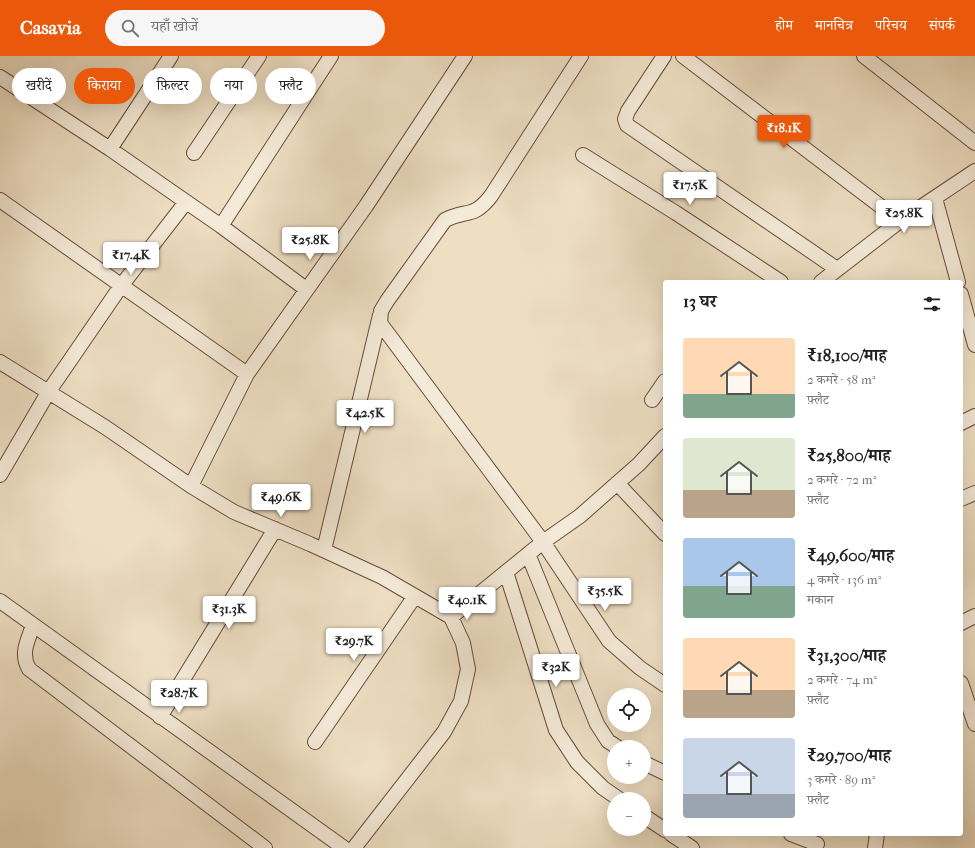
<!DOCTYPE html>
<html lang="hi">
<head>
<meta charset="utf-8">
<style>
	body { margin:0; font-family:"IM FELL French Canon","Noto Serif Devanagari",serif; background:#f6f6f6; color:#202124; height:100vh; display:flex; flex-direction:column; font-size:15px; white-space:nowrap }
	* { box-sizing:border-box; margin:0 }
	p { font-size:13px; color:#757577 }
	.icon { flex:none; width:22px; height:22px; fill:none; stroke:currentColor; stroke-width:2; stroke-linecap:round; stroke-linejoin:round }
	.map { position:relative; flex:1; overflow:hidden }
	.panel { position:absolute; left:663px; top:224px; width:300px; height:556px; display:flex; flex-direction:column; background:#fff; border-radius:4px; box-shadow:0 4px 16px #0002 }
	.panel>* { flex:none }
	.guide { position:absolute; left:12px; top:12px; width:380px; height:36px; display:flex; gap:8px }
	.buttons { position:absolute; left:607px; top:632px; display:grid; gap:8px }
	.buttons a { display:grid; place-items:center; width:44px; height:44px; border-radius:50%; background:#fff; box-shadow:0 4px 16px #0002; font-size:20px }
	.price { position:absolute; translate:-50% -34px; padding:0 9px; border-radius:4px; background:#fff; color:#222; font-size:13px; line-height:26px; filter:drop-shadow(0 1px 2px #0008) }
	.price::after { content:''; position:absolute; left:50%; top:24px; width:12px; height:9px; margin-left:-6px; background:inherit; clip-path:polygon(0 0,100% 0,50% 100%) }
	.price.on { background:#ea580c; color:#fff }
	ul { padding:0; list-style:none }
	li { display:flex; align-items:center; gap:12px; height:100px; padding:0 20px }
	li span { display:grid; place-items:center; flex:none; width:112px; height:80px; border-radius:4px; color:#555 }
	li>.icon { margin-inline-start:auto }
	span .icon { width:48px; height:48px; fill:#fffc; stroke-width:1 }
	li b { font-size:17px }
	h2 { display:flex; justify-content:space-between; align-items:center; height:48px; padding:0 20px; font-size:17px }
	.tag { padding:0 14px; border-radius:18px; background:#fff; box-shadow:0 4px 16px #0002; font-size:14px; line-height:36px }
	.tag.on { background:#ea580c; color:#fff }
	header { display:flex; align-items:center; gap:24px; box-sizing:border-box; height:56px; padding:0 20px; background:#ea580c; color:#fff }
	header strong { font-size:19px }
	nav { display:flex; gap:22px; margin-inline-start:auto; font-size:14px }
	.search { width:280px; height:36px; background:#f6f6f6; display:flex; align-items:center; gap:10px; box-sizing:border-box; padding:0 14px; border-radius:22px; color:#757577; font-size:15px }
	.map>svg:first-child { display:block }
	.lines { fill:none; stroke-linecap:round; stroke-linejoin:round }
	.street-casing { stroke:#674d3d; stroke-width:16 }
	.street { stroke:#f4ead8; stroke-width:14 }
</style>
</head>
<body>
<header>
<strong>Casavia</strong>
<div class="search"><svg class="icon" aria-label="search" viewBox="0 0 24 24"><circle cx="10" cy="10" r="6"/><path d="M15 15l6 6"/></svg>यहाँ खोजें</div>
<nav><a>होम</a><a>मानचित्र</a><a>परिचय</a><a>संपर्क</a></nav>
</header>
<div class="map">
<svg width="975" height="792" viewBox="0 0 975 792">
	<rect width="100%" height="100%" fill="#eedfc3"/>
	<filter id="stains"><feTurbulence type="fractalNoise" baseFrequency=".005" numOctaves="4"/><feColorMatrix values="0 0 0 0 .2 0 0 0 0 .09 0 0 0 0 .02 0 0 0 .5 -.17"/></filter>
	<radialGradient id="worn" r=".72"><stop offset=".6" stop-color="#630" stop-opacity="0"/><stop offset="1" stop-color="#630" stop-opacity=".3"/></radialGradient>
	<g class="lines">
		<g class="street-casing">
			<path id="street" d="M581 0 491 140C473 163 467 153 445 164L387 245 381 255 380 267 543 486 609 585 640 612 665 629
				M664 0 628 55 625 63 627 69 837 213
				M683 0 900 165
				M864 0 975 87
				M0 21 110 93 221 170 306 233
				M110 93 171 0
				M194 97 259 0
				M583 99 676 157 781 226
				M935 142 958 226
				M0 144 247 318
				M221 170 331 0
				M821 226 900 165 975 115
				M961 238 975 289
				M0 306 105 371 191 430 234 456 310 488 382 521 451 561
				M652 344 665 325
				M961 367 975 360
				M0 419 49 335 121 230 186 146
				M617 427 665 478
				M191 430 247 318 366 150 465 0
				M961 443 975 437
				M324 494 380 259
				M528 498 597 668 608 685 617 691
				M506 516 556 674 577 706 603 732 619 743
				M0 545 344 792
				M961 567 975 560
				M33 569C28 585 20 597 29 613L265 792
				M961 627 975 668
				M160 661 275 473
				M315 686 415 540
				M644 707 665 717
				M644 760 665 774
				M671 778 692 792
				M791 778 817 788
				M354 792 444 676 461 645 468 613 463 587 451 561 543 486 580 460 639 408 665 380
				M875 792 877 778"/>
		</g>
		<use href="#street" class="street"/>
	</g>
	<rect width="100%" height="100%" filter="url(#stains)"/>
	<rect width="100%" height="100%" fill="url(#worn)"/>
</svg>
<div class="buttons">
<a><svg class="icon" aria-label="locate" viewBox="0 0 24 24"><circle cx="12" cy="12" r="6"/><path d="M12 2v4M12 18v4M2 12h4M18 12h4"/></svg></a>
<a>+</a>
<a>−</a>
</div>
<b class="price on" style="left:784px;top:93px">₹18.1K</b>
<b class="price" style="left:690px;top:150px">₹17.5K</b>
<b class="price" style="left:904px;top:178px">₹25.8K</b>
<b class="price" style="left:310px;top:205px">₹25.8K</b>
<b class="price" style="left:131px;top:220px">₹17.4K</b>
<b class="price" style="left:365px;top:378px">₹42.5K</b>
<b class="price" style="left:281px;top:462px">₹49.6K</b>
<b class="price" style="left:605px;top:556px">₹35.5K</b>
<b class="price" style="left:467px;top:565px">₹40.1K</b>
<b class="price" style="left:229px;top:574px">₹31.3K</b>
<b class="price" style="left:354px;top:606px">₹29.7K</b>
<b class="price" style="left:556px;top:632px">₹32K</b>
<b class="price" style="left:179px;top:658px">₹28.7K</b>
<div class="guide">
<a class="tag">खरीदें</a>
<a class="tag on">किराया</a>
<a class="tag">फ़िल्टर</a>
<a class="tag">नया</a>
<a class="tag">फ़्लैट</a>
</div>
<section class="panel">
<h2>13 घर<svg class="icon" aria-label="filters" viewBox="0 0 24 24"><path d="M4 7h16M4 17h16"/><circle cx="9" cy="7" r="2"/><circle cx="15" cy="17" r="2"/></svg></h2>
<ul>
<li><span style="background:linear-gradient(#ffd9b3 70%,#7fa58c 0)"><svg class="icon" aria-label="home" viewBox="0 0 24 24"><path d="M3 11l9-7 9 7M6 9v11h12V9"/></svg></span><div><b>₹18,100/माह</b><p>2 कमरे · 58 m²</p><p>फ़्लैट</p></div></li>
<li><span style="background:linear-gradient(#dfe7d0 65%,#b9a48a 0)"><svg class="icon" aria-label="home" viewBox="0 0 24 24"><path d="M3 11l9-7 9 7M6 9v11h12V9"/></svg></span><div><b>₹25,800/माह</b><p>2 कमरे · 72 m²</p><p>फ़्लैट</p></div></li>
<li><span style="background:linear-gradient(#a9c7e8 60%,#7fa58c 0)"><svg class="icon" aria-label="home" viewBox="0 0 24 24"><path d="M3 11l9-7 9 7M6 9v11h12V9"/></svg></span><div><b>₹49,600/माह</b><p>4 कमरे · 136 m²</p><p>मकान</p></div></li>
<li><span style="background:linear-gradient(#ffd9b3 65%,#b9a48a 0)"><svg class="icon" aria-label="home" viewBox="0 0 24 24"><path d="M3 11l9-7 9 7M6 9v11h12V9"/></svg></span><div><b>₹31,300/माह</b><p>2 कमरे · 74 m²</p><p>फ़्लैट</p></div></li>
<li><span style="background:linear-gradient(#c9d6e8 70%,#9aa5b1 0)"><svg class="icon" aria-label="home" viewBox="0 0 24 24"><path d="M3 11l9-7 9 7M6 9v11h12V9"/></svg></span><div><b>₹29,700/माह</b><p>3 कमरे · 89 m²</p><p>फ़्लैट</p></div></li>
</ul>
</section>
</div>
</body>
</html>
